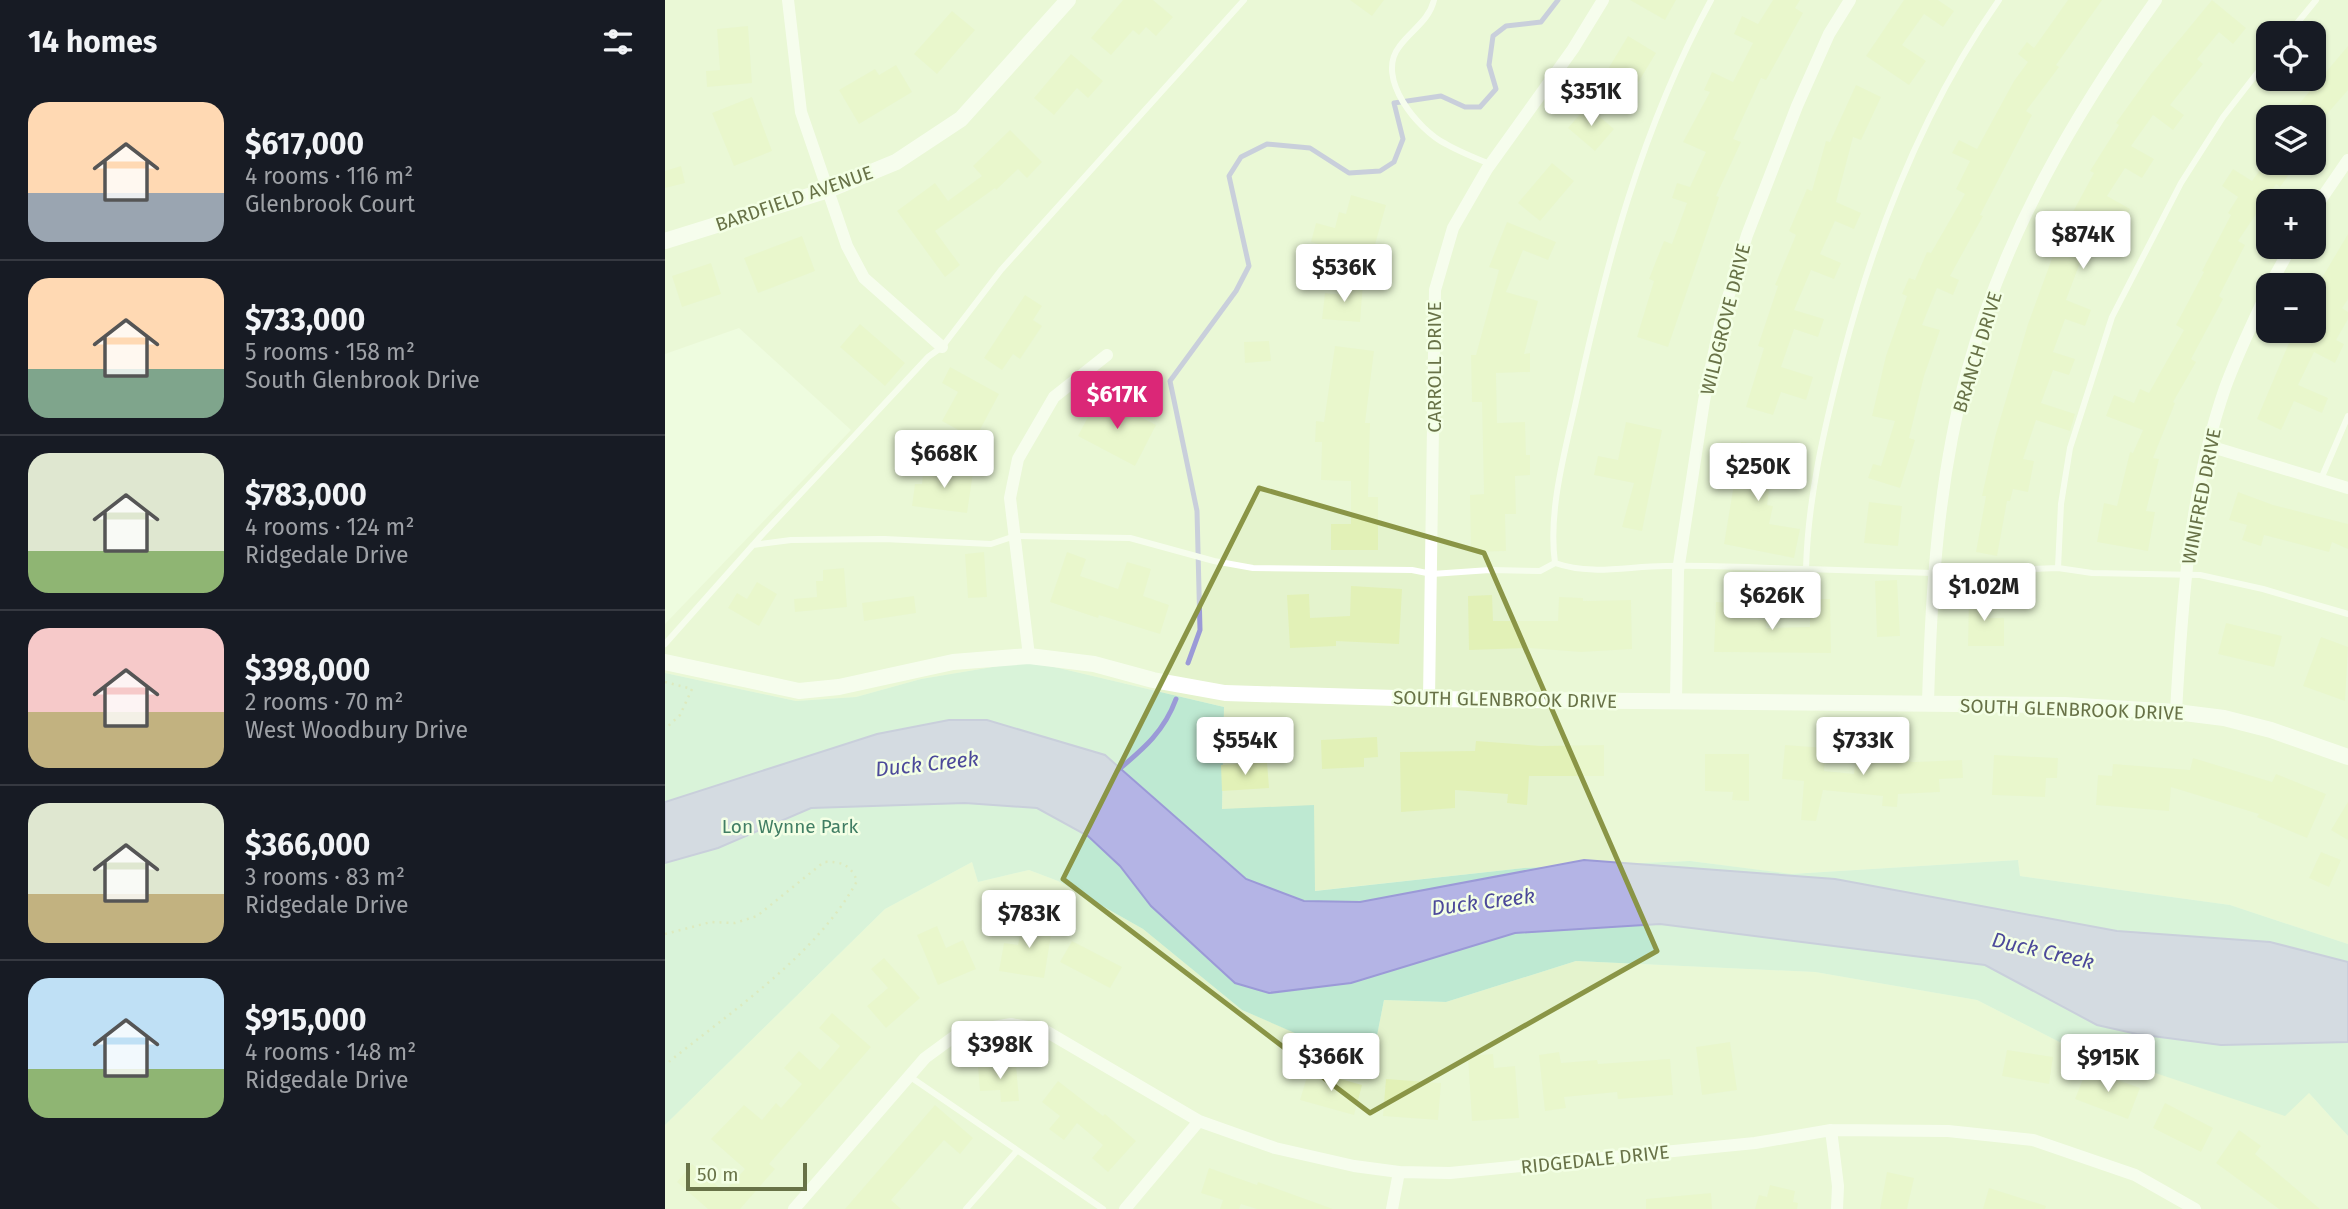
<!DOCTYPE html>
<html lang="en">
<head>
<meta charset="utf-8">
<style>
	body { margin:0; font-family:"Fira Sans",sans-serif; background:#242831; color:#f1f3f6; height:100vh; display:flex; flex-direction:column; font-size:26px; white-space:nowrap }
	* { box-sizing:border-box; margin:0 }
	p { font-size:23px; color:#9ea1a6 }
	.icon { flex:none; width:38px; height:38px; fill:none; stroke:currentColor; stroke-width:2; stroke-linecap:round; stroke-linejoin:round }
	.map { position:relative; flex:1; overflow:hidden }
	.panel { display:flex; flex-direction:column; background:#171b24; width:665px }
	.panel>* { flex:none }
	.controls { position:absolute; left:1591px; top:21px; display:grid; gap:14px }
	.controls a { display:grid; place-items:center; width:70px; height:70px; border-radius:14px; background:#171b24; box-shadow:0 2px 5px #0004; font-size:35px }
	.scale { position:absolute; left:21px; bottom:18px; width:121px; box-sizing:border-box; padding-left:7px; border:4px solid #687247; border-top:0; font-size:19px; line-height:24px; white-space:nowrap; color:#687247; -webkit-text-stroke:5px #f3ffe5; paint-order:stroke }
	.price { position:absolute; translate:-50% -60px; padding:0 16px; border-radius:7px; background:#fff; color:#222; font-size:23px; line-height:46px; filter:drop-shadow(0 2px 4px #0008) }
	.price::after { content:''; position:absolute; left:50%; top:42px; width:21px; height:16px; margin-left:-10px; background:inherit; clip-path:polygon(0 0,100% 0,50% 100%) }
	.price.selected { background:#db2777; color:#fff }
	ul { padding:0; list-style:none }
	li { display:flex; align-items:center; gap:21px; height:175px; padding:0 28px }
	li+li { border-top:2px solid #363941 }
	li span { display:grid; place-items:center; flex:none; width:196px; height:140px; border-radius:21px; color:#555 }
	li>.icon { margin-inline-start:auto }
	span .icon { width:84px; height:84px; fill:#fffc; stroke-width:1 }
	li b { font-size:30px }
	h2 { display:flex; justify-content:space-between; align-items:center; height:84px; padding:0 28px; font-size:30px }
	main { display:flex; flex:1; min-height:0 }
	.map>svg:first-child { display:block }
	.residential { fill:#e4f3cd; fill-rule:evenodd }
	.green { fill:#bee9d2 }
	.water { fill:#b4b4e5; stroke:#9b9ad7; stroke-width:2 }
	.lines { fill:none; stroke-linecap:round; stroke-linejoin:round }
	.stream { stroke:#9b9ad7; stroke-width:5 }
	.building { fill:#e2f1b7 }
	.path { stroke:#c7d69a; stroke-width:2.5; stroke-dasharray:2 5; stroke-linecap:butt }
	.service { stroke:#fff; stroke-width:6 }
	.minor { stroke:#fff; stroke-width:12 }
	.tertiary { stroke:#fff; stroke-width:16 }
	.marked { fill:none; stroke:#8a9546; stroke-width:5; stroke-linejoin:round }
	.labels { text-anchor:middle; stroke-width:5; stroke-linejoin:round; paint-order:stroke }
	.street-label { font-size:19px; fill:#687247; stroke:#f3ffe5 }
	.park-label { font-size:19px; fill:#417e64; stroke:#f3ffe5 }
	.water-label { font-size:21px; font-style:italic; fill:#4c499a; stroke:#f3ffe5 }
</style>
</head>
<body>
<main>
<section class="panel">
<h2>14 homes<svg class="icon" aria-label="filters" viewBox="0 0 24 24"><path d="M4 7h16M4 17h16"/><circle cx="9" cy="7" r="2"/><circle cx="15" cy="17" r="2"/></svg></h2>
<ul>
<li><span style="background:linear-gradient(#ffd9b3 65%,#9aa5b1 0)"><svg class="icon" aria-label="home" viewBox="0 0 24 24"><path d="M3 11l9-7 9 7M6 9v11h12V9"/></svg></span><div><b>$617,000</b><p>4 rooms · 116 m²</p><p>Glenbrook Court</p></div></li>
<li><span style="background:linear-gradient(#ffd9b3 65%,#7fa58c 0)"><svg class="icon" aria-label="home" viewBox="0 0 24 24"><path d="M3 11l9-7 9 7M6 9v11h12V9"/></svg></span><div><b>$733,000</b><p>5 rooms · 158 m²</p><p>South Glenbrook Drive</p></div></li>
<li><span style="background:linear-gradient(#dfe7d0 70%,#8fb573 0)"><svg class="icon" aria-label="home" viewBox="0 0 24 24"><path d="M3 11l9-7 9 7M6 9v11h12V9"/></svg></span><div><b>$783,000</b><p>4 rooms · 124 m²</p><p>Ridgedale Drive</p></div></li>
<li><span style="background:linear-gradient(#f6c9c9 60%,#c2b280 0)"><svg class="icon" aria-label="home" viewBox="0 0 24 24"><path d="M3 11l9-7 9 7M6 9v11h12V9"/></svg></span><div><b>$398,000</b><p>2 rooms · 70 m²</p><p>West Woodbury Drive</p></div></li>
<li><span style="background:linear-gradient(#dfe7d0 65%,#c2b280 0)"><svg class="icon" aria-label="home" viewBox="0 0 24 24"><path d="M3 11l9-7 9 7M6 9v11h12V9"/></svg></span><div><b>$366,000</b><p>3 rooms · 83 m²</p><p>Ridgedale Drive</p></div></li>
<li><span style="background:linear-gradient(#bfe0f5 65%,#8fb573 0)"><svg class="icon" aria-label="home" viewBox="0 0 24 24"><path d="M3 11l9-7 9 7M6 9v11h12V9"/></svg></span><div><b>$915,000</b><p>4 rooms · 148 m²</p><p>Ridgedale Drive</p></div></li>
</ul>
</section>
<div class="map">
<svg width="1683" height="1209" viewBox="0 0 1683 1209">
	<rect width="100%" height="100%" fill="#eefcdf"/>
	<path class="residential" d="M0 0H1683V944L1565 905 1355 876 1353 860 1125 874 1025 861 859 868 649 891 557 809 559 707 364 661 256 679 191 697 131 701 0 673V624L186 430 74 328 0 354ZM1603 33H1648V79H1603ZM1603 117H1648V163H1603ZM1603 201H1648V247H1603ZM1603 285H1648V331H1603Z
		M307 862 313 882 364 870 393 881 478 929 577 1010 706 1065 719 1000 781 1002 911 961 1150 972 1312 1000 1420 1055 1433 1054 1644 1093 1683 1136V1209H0V1125L220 909Z"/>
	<path class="green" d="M364 661 559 707 557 809 649 805 650 891 859 868 1025 861 1126 874 1353 860 1355 876 1565 905 1683 944V1136L1644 1093 1620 1116 1433 1054 1420 1055 1312 1000 1150 972 911 961 781 1002 719 1000 706 1066 577 1010 478 929 393 881 364 870 313 882 307 862 220 909 0 1125V673L131 701 191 697 256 679Z"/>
	<path class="water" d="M284 720H322L440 755 581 879 639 901 695 902 919 860 1170 879 1452 931 1605 942 1683 962V1042L1556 1045 1472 1034 1432 1025 1320 965 995 924 850 933 686 983 604 993 570 983 486 906 455 866 423 836 372 808 300 803 146 808 53 848 0 863V802L212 734Z"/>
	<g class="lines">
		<path class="stream" d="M523 663 535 630 532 511 505 381 571 291 584 266 564 176 576 157 602 144 645 148 684 173 715 171 729 162 738 139 729 103 776 96 800 107H815L831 89 824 65 828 36 841 26 876 22 893 0
			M452 771C478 749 499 732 511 699"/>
	</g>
	<path class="building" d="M458 0H488L508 17 491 36 481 27 474 35 468 30 446 55 426 38Z
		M685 0H719L707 16Z
		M965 0H1011L1000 20Z
		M1108 0H1135L1130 8 1138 13 1101 80 1096 78 1068 139 1076 142 1051 196 1054 197 1003 347 972 337 989 281 984 279 999 241 1007 244 1022 203 1007 198 1012 183 1025 187 1041 152 1018 142 1045 92 1039 90 1047 72 1068 82 1088 43 1069 34 1077 16 1093 24Z
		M1239 0H1273L1289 11 1278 27 1259 14 1237 45 1261 61 1244 85 1201 56Z
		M1403 0H1437L1391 65 1394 67 1361 111 1367 115 1315 215 1318 216 1285 276 1294 280 1288 295 1272 288 1257 325 1275 330 1259 376 1244 438 1250 440 1235 488 1203 478 1208 464 1216 466 1230 421 1207 416 1221 356 1242 296 1237 294 1244 278 1250 280 1262 252 1266 253 1300 194 1291 189 1305 161 1287 153 1294 140 1312 149 1349 81 1363 62 1353 54 1362 42 1369 48Z
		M1547 0 1581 28 1568 44 1554 32 1532 59 1538 64 1505 105 1519 115 1508 130 1488 115 1466 146 1489 159 1477 178 1460 168 1442 196 1465 209 1455 226 1438 217 1422 244 1401 300 1426 310 1420 326 1400 319 1388 352 1410 359 1404 375 1388 370 1376 403 1410 414 1405 431 1371 420 1358 459 1369 461 1363 492 1348 489 1345 501H1342L1332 556 1311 552 1321 496H1317L1330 437 1363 324 1396 234 1429 173 1425 171 1454 125 1451 123 1486 74Z
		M287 11 310 30 272 74 249 54Z
		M83 26 87 83 42 87 41 71 55 70 52 29Z
		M963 36 991 53 962 101 934 84Z
		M1683 46V90L1648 130V117H1623Z
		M406 54 438 81 423 98 412 88 389 115 369 98Z
		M231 65 247 92 194 124 174 90 210 69 214 75Z
		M1191 85 1216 97 1196 140 1188 137 1171 202 1196 213 1189 229 1170 221 1155 254 1176 263 1169 279 1146 270 1129 310 1159 319 1153 337 1129 329 1116 367 1148 377 1141 400 1116 392 1108 415 1081 407 1099 348 1093 346 1113 286 1110 285 1131 235 1124 231 1142 189 1147 191 1161 141 1165 142Z
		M87 97 107 151 69 166 47 113Z
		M922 106 949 129 930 151 903 128Z
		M345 130 377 162 362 178 353 169 331 190 330 188 270 231 295 265 280 277 232 211 270 183 283 201 317 176 308 166Z
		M887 163 909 181 875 221 853 203Z
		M1600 163H1632L1615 187 1611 184 1573 241 1580 245 1554 296 1558 299 1526 359 1531 362 1508 402 1510 403 1488 458 1494 459 1481 511 1490 512 1483 551 1432 542 1439 503 1452 506 1465 452 1468 453 1478 430 1441 416 1449 395 1469 403 1475 389 1484 393 1519 330 1511 325 1539 272 1537 271 1566 215 1563 213 1573 197 1557 186 1568 169 1587 181Z
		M16 166 20 183 0 188V171Z
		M686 195 721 205 706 259 646 242 651 223 670 228 674 212 681 214Z
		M842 222 891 242 883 260 858 250 841 292 873 301 859 354 865 353V372L831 373 832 423 860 422 861 455H865V475L850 476 851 514H840L841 551 806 552 805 495 819 494 817 402H807L806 355H811L834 270 824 267Z
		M1683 234V299L1677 308 1683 312V319L1671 340 1679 344 1670 363 1649 352 1633 385 1663 398 1657 413 1629 401 1616 430 1592 419 1629 331H1648V293Z
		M137 236 150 271 93 293 79 258Z
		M46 263 56 294 17 307 7 276Z
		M682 282 698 283 695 322 657 319 660 293 681 295Z
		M360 295 377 306 368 320 377 326 355 359 348 354 337 370 319 358Z
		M195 324 240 363 220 386 175 347Z
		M604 341 606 361 580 363 579 342Z
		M670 346 709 351 700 423H705L703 497H713V550H666V524H686V481L656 480 657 442H650L651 421 659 422Z
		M285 367 334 394 310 439 277 421 293 392 277 383Z
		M434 396 491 425 470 466 413 436Z
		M961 422 997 430 977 531 957 527 969 483 929 475 933 456 953 460Z
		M1076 442 1130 449 1128 464 1108 462 1102 505 1108 506 1104 524 1135 529 1129 558 1059 544Z
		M259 466 308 473 302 513 247 506 250 484H257Z
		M1573 492 1608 505 1683 524V549L1667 542 1664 552 1599 535 1596 546 1577 540 1582 525 1564 520Z
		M1204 502 1237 506 1233 546 1199 543Z
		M319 552 322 597 303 598 300 554Z
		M402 552 421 559 415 576 453 589 462 562 486 569 478 596 504 605 495 634 434 615 433 618 385 602Z
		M179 568 182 607 130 612 129 599 152 597 151 581H158V570Z
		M1232 580 1235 636 1212 637 1210 581Z
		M92 582 112 594 94 626 63 608 72 593 82 599Z
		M686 586 737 589 734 644 671 641V646L625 648 622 595 644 594 645 618 685 616Z
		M1304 592H1324L1323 618H1339V646H1303Z
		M827 595 828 621H893L894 597 918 598V601L966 600 967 649 916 652 864 648 804 650 803 596Z
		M249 596 251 613 199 621 197 603Z
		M1145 599H1165L1166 653 1049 652 1051 602 1072 603V613L1085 614V620H1102L1101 628 1145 627Z
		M1561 623 1617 636 1609 667 1553 654Z
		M1656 637 1683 647 1680 701 1638 686Z
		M712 737 713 757 699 758V767L657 769 656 740Z
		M811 741 876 746 939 745V776H864L862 805 842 803 843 794 790 790V808L736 812 735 752 810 751Z
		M1120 745 1161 748 1159 771 1189 774 1191 756 1250 762 1297 760 1298 778 1274 779 1275 792 1233 794 1232 807 1217 806 1218 796 1158 790 1151 821 1136 820 1139 781 1117 779Z
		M1040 754H1084V801L1067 800 1068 792 1040 791Z
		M1329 755 1393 758 1392 778H1381L1380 797 1327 795Z
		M1528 758 1607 782 1611 774 1661 794 1642 838 1592 817 1594 814 1506 787 1504 811 1431 805 1433 775 1447 776 1448 764 1525 770Z
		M602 762 604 788 557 791 556 765Z
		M1683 802V840L1666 830Z
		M1656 852 1676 860 1664 887 1644 878Z
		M358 918 388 923 379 978 334 971 339 943 353 945Z
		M272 926 281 948 298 940 311 969 273 985 252 935Z
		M407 941 457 967 445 988 395 962Z
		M219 958 255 998 221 1028 202 1006 223 988 206 969Z
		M167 1013 206 1047 104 1164 110 1169 75 1209H43L12 1182 27 1164 59 1192 80 1169 46 1139 79 1105 97 1120 111 1103 116 1108 137 1084 119 1068 134 1051 155 1070 175 1046 154 1028Z
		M1065 1042 1072 1090 1037 1095 1031 1047Z
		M1342 1050 1388 1057 1384 1084 1337 1076Z
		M894 1052 896 1063 932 1060 933 1064 1005 1059 1008 1095 953 1099 952 1092 899 1097 901 1108 880 1111 874 1055Z
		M828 1054 829 1068 850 1066 854 1118 807 1121 803 1056Z
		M351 1064 354 1101 336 1102 335 1090 315 1091 313 1066Z
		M1422 1069 1475 1088 1463 1119 1410 1099Z
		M644 1070 697 1085 689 1115 635 1100Z
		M721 1079 776 1083 773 1120 718 1116Z
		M393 1081 438 1116 440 1114 471 1141 443 1172 427 1158 438 1145 412 1123 399 1140 384 1129 395 1116 377 1102Z
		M1500 1103 1548 1128 1536 1152 1488 1128Z
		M270 1105 308 1138 295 1154 279 1140 226 1200 236 1209H180Z
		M1574 1130 1596 1146 1590 1154 1655 1209H1614L1551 1163Z
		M544 1168 592 1185 593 1182 668 1209H592L576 1204 574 1209H555L558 1200 536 1193Z
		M1222 1172 1249 1178 1242 1209H1215Z
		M1105 1185 1130 1191 1128 1202 1133 1203 1132 1209H1090L1094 1195 1102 1197Z
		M1324 1188 1381 1206 1380 1209H1318Z
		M1046 1193 1047 1209H981V1199Z"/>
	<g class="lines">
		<path class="path" d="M0 682 27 689 15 715 0 729
			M0 934 46 922 70 923 92 916 159 862C176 861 186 865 192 881 152 955 64 1013 0 1065"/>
		<path class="service" d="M769 0C764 21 746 30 734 47 710 78 753 130 781 144 795 152 810 158 825 164
			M1624 33 1651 0
			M1656 479 1683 416
			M88 545 126 540 219 539 326 544 350 536 465 538 549 561 588 568 747 570 767 574 825 570 875 571 890 563C928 576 962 566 1001 566 1048 565 1094 568 1141 569 1143 497 1159 429 1177 359 1210 232 1258 108 1334 0
			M890 563C883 513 899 455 910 406 941 263 976 129 1046 0
			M1393 568 1396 504 1405 448 1447 317 1516 183 1558 117 1603 59
			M1141 569 1268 573 1393 568 1427 573 1535 575 1598 589 1683 614
			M0 644 96 536 263 357 277 347 336 270 579 0
			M244 1076 438 1209
			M301 1209 351 1152"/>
		<path class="minor" d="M123 0 136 112 182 246 199 278 277 347
			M1648 211 1683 160
			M1605 285 1626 247
			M1544 446 1683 488
			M364 656 345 498 353 459 389 397 442 355
			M764 699 770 290 788 228 822 169 908 49 938 0
			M1011 701 1013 571 1039 401 1055 324 1082 235 1132 106 1164 34 1185 0
			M1263 703C1266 592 1273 480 1302 372 1339 234 1409 115 1491 0
			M1511 712C1517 603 1524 492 1560 388 1572 355 1588 322 1603 290
			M1166 1130 1173 1186 1172 1209
			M129 1209 260 1058 294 1033 346 1024 379 1030 534 1121 610 1148 689 1166 734 1172 785 1173 1090 1143 1166 1130 1283 1131 1368 1140 1470 1175 1530 1209
			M460 1209 534 1121
			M727 1209 734 1172"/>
		<path class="tertiary" d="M0 241 163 190 231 162 296 119 403 0
			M0 662 134 691 174 687 288 662 364 656 429 664 488 680 560 693 764 699 1399 705 1511 712 1559 718 1606 730 1683 757"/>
	</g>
	<path d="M0 0H1683V1209H0ZM594 488 819 553 992 951 705 1113 398 879Z" fill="#eefcdf" fill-opacity=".55" fill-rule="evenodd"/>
	<path class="marked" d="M594 488 819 553 992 951 705 1113 398 879Z"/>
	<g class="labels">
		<g class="street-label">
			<text transform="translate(129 198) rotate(-19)" y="7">BARDFIELD AVENUE</text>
			<text transform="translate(1060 319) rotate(-76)" y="7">WILDGROVE DRIVE</text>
			<text transform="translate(1312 352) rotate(-73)" y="7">BRANCH DRIVE</text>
			<text transform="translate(769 367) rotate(-90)" y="7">CARROLL DRIVE</text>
			<text transform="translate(1536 496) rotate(-79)" y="7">WINIFRED DRIVE</text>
			<text transform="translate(840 699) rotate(1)" y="7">SOUTH GLENBROOK DRIVE</text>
			<text transform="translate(1407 709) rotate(2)" y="7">SOUTH GLENBROOK DRIVE</text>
			<text transform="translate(930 1159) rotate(-6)" y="7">RIDGEDALE DRIVE</text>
		</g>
		<g class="park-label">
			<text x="125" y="833">Lon Wynne Park</text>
		</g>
		<g class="water-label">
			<text transform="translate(262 764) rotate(-6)" y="7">Duck Creek</text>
			<text transform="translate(818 902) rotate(-7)" y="7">Duck Creek</text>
			<text transform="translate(1378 951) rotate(13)" y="7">Duck Creek</text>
		</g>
	</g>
</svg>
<div class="controls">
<a><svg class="icon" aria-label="locate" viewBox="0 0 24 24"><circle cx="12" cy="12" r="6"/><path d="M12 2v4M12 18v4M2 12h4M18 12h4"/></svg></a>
<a><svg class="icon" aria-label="layers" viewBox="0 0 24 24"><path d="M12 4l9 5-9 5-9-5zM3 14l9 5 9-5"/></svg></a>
<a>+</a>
<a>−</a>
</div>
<div class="scale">50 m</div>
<b class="price" style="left:926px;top:128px">$351K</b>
<b class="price" style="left:1418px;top:271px">$874K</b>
<b class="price" style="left:679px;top:304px">$536K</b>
<b class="price selected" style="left:452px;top:431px">$617K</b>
<b class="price" style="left:279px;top:490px">$668K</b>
<b class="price" style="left:1093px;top:503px">$250K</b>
<b class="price" style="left:1319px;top:623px">$1.02M</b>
<b class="price" style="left:1107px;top:632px">$626K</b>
<b class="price" style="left:580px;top:777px">$554K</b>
<b class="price" style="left:1198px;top:777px">$733K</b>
<b class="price" style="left:364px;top:950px">$783K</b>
<b class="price" style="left:335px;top:1081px">$398K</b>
<b class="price" style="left:666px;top:1093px">$366K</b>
<b class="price" style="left:1443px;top:1094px">$915K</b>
</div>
</main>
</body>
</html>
